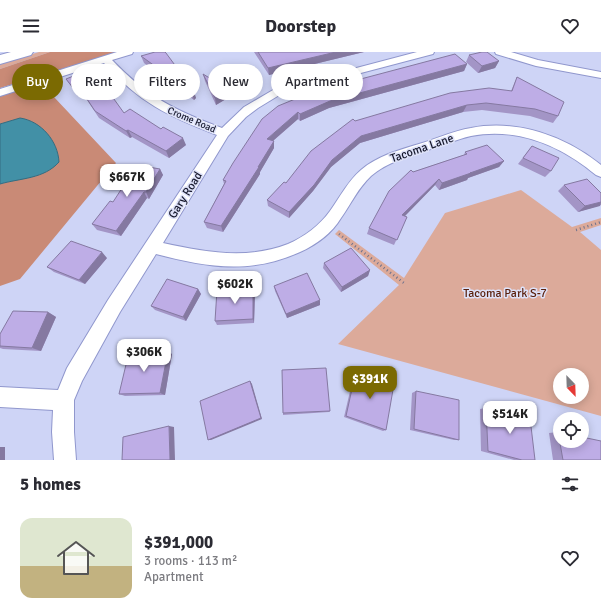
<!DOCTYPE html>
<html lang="en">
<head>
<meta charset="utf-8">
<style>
	body { margin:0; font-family:Signika,sans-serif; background:#f2f2f3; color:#2b2b33; height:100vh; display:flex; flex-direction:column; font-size:15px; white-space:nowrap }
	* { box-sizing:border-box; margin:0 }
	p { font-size:13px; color:#7c7c81 }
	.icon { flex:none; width:22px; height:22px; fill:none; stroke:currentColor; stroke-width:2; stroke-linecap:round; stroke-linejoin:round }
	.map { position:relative; height:408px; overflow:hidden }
	.side { display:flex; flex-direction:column; background:#fff; flex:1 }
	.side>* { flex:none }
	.banner { position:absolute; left:12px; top:12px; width:400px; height:36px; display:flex; gap:8px }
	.needle { width:26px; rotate:157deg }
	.tools { position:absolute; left:553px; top:316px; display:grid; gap:8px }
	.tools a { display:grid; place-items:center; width:36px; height:36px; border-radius:50%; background:#fff; box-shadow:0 2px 10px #0003; font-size:20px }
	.price { position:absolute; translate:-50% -34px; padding:0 9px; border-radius:8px; background:#fff; color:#222; font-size:13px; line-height:26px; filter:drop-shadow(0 1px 2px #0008) }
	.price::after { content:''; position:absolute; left:50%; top:24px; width:12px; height:9px; margin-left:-6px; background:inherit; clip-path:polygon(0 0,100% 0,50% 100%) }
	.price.active { background:#7b6a02; color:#fff }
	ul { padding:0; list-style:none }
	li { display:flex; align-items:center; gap:12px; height:100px; padding:0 20px }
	li span { display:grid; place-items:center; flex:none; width:112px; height:80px; border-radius:12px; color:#555 }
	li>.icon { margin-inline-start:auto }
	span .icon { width:48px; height:48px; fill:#fffc; stroke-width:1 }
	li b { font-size:17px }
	h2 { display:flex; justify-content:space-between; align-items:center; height:48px; padding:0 20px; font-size:17px }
	.chip { padding:0 14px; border-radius:18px; background:#fff; box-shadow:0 2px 10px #0003; font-size:14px; line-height:36px }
	.chip.active { background:#7b6a02; color:#fff }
	header { display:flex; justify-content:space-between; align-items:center; height:52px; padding:0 20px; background:#fff; font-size:18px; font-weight:800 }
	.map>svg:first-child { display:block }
	.green { fill:#dcaa9a; fill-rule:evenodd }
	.forest { fill:#c98a76 }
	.water { fill:#4290a6; stroke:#346c81 }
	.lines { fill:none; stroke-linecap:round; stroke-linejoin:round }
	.minor-casing { stroke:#9097cd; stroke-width:2 }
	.highway-casing { stroke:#9097cd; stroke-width:2 }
	.path { stroke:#6e728d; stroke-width:2.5; stroke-dasharray:1 3; stroke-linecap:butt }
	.minor { fill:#fff; fill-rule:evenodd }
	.highway { fill:#fff; fill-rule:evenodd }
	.wall { fill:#a395c6 }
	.shaded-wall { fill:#8579a1 }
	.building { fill:#beade6; stroke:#8579a1 }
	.labels { text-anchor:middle; stroke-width:3; stroke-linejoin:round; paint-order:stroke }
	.far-street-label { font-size:10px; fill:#15172b; stroke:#dee2f9 }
	.street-label { font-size:12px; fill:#15172b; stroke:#dee2f9 }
	.park-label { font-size:12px; fill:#591f0b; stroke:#dee2f9 }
</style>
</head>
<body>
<header><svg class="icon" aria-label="menu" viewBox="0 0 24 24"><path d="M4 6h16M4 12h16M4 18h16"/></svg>Doorstep<svg class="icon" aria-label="heart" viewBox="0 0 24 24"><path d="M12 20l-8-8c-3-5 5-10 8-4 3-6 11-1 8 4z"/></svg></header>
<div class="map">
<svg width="601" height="408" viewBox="0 0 601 408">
	<rect width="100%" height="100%" fill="#ced4f6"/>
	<path class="green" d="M39 0H50L0 17V12Z
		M521 138 572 175 601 166V173L580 180 601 198V364L338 292 399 233 335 182 339 178 404 226 445 161ZM560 323H582V345H560Z"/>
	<path class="forest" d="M50 0H117L0 36V17Z
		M38 28 116 111 20 227 0 234V132L12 129 4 71 0 72V41Z"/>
	<path class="water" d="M20 66C41 69 58 89 59 110 44 127 21 126 0 132V72Z"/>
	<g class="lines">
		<g class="minor-casing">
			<path id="minor" d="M117 0H133L132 2 112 8C146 44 176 59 222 76L244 55 273 38 417 0H434L433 2 281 42 258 56 246 65 228 84 163 191C204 200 247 208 288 192 304 185 320 173 330 159 340 145 348 129 361 118 377 104 399 98 419 92 436 87 453 79 471 76 517 67 565 84 601 113V125L596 123C561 94 518 75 471 84 457 87 442 94 428 98 408 105 387 110 371 124 358 136 351 152 341 166 332 181 316 193 300 200 250 223 206 215 156 202L120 260 82 329 74 348V380L76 408H54L52 380 53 358 0 355V335L58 338 67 316 108 248 217 83C167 64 139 50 104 11L0 44V37Z
				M495 0H511L538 8 601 20V26L536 14 496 2Z"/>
		</g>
		<g class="highway-casing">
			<path id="highway" d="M11 0H33L31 3 0 12V3Z"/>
		</g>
		<path class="path" d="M576 178 601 170
			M339 182 404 231"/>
		<use href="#minor" class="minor"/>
		<use href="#highway" class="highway"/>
	</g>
	<path class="wall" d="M165 0 196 46 194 48 144 11 141 4Z
		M254 0H364L269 23Z
		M469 3 499 9 495 16 478 21 466 10Z
		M467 12 464 19 329 56 300 69 298 67 273 89H274V96L260 120V122L223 180 207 176 204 170 224 132 223 128 323 37Z
		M203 22 231 44 216 53 205 29Z
		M517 25 558 64 553 71 530 64 482 58 463 60 360 91 331 115 313 139 289 166 268 154 267 148 355 69 511 39Z
		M66 27 101 38 124 61 186 93 169 106 132 85 130 86 99 66 83 42 78 44Z
		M532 94 551 119 545 125 518 112Z
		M465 100 504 109 499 115 468 126 467 128 439 138 435 133 405 164 407 165 394 193 367 182 369 176 413 120 464 103Z
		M160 117 163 123 149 147 147 146 121 184 97 178 92 172 113 150Z
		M564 133 601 141V153L578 160 558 139Z
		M107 206 85 232 54 220 47 215Z
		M324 211 370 218 368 224 341 240 323 216Z
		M274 234 320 253 287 266 275 239Z
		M253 236 255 241 254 271 217 273 215 269Z
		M198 237 201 242 186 269 155 258 151 254Z
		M48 260 56 265 41 299 3 297 0 296V282Z
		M172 302 165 343 125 344 119 342Z
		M356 319 386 378 383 379 344 365 354 322Z
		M416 339 459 388H454L410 378 412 341Z
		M486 356 535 408H514L481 399 480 357Z
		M330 359 329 360 283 363V361Z
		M558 380 601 408H553L549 381Z"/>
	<path class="shaded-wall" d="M336 0H364L269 23 268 16Z
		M499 9 495 16 478 21 482 14Z
		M467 12 464 19 329 56 300 69V62L330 49Z
		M79 35 83 42 78 44 74 37Z
		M229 38 231 44 216 53 215 46Z
		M194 39 196 46 194 48 192 41Z
		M467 53 463 60 360 91 331 115 313 139 289 166V160L332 108 361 84Z
		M298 60V67L267 94V87Z
		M128 78 132 85 130 86 126 79Z
		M183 86 186 93 169 106 166 99Z
		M274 89V96L260 120V122L223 180 221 174Z
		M504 109 499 115 468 126 467 128 439 138 442 131 470 121Z
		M160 117 163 123 149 147 146 140Z
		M439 127 435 133 400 169 402 163Z
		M144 140 147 146 121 184 116 179Z
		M601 150 600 154 578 160 585 154Z
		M102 200 107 206 85 232 79 228Z
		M370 218 368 224 341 240 342 235Z
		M253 236 255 241 254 271 253 267Z
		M198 237 201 242 186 269 183 265Z
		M320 248V253L287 266 286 262Z
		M48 260 56 265 41 299 32 296Z
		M168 299 172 302 165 343 160 341Z
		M250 329 252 332 262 367 211 388H208Z
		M169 374 174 375 175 408H170Z
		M0 395H5V408H0Z"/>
	<path class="building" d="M155 0H165L166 1 194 39 192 41 141 4Z
		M258 0H336L268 16Z
		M482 0H487L499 9 482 14 469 3Z
		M455 2 467 12 330 49 300 62 298 60 267 87 274 89 258 115H259L221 174 204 170 226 129 223 128 233 111 262 67 278 54 322 36 323 37Z
		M86 19 101 38 106 36 124 61 130 57 161 77 163 75 183 86 166 99 128 78 126 79 95 59 79 35 74 37 66 27Z
		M203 22 229 38 215 46Z
		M517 25 564 50 558 64 535 57 486 51 467 53 361 84 332 108 314 133 289 160 267 148 284 130 286 131 311 99 353 67 355 69 450 41 489 36 512 39Z
		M487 93 504 109 470 121H471L442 131 439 127 402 163 407 165 397 188 369 176 389 139 411 118 413 120 467 102 465 100Z
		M532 94 559 106 551 119 523 106Z
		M137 113 160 117 146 140H144L116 179 92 172 110 149 113 150Z
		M587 127 601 141V150L585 154 564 133Z
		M71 189 102 200 79 228 47 215Z
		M351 196 370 218 342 235 324 211Z
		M307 221 320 248 286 262 274 234Z
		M167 227 198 237 183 265 151 254Z
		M253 236V267L215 269 217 238Z
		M13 259 48 260 32 296 0 294V282Z
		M168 299 160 341 119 342 129 300Z
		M326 316 330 359 283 361 282 318Z
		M356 319 394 332 386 378 346 364Z
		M250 329 261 366 208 388 200 349Z
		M416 339 459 348V388L414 377Z
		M486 356 530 366 535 408H522L488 399Z
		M169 374 170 408H122L123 385Z
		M558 380H560V389H582V385L601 389V408H563Z"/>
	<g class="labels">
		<g class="far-street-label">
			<text transform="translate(192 67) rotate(23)" y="4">Crome Road</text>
		</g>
		<g class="street-label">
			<text transform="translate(422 96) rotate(-19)" y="4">Tacoma Lane</text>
			<text transform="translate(185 143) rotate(-58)" y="4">Gary Road</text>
		</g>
		<g class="park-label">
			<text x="505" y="245">Tacoma Park S-7</text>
		</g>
	</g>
</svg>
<div class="tools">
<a><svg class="needle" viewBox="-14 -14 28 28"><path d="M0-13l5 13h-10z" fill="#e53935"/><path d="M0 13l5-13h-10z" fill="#7c7c81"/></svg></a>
<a><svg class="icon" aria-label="locate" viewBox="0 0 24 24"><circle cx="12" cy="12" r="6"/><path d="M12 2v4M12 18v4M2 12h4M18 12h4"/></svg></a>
</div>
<b class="price" style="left:127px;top:146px">$667K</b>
<b class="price" style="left:235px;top:253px">$602K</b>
<b class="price" style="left:144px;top:321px">$306K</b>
<b class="price active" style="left:370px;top:348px">$391K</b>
<b class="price" style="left:510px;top:383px">$514K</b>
<div class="banner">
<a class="chip active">Buy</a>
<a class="chip">Rent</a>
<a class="chip">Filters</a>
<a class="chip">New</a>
<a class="chip">Apartment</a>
</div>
</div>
<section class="side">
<h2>5 homes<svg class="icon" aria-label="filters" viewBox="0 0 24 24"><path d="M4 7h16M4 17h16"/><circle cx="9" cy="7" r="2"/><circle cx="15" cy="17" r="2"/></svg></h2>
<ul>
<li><span style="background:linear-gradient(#dfe7d0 60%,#c2b280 0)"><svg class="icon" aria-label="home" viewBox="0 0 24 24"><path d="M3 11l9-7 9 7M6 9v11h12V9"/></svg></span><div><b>$391,000</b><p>3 rooms · 113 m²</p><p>Apartment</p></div><svg class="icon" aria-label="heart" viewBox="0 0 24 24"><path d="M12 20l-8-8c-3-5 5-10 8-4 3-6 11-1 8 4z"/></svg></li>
</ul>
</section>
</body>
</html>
